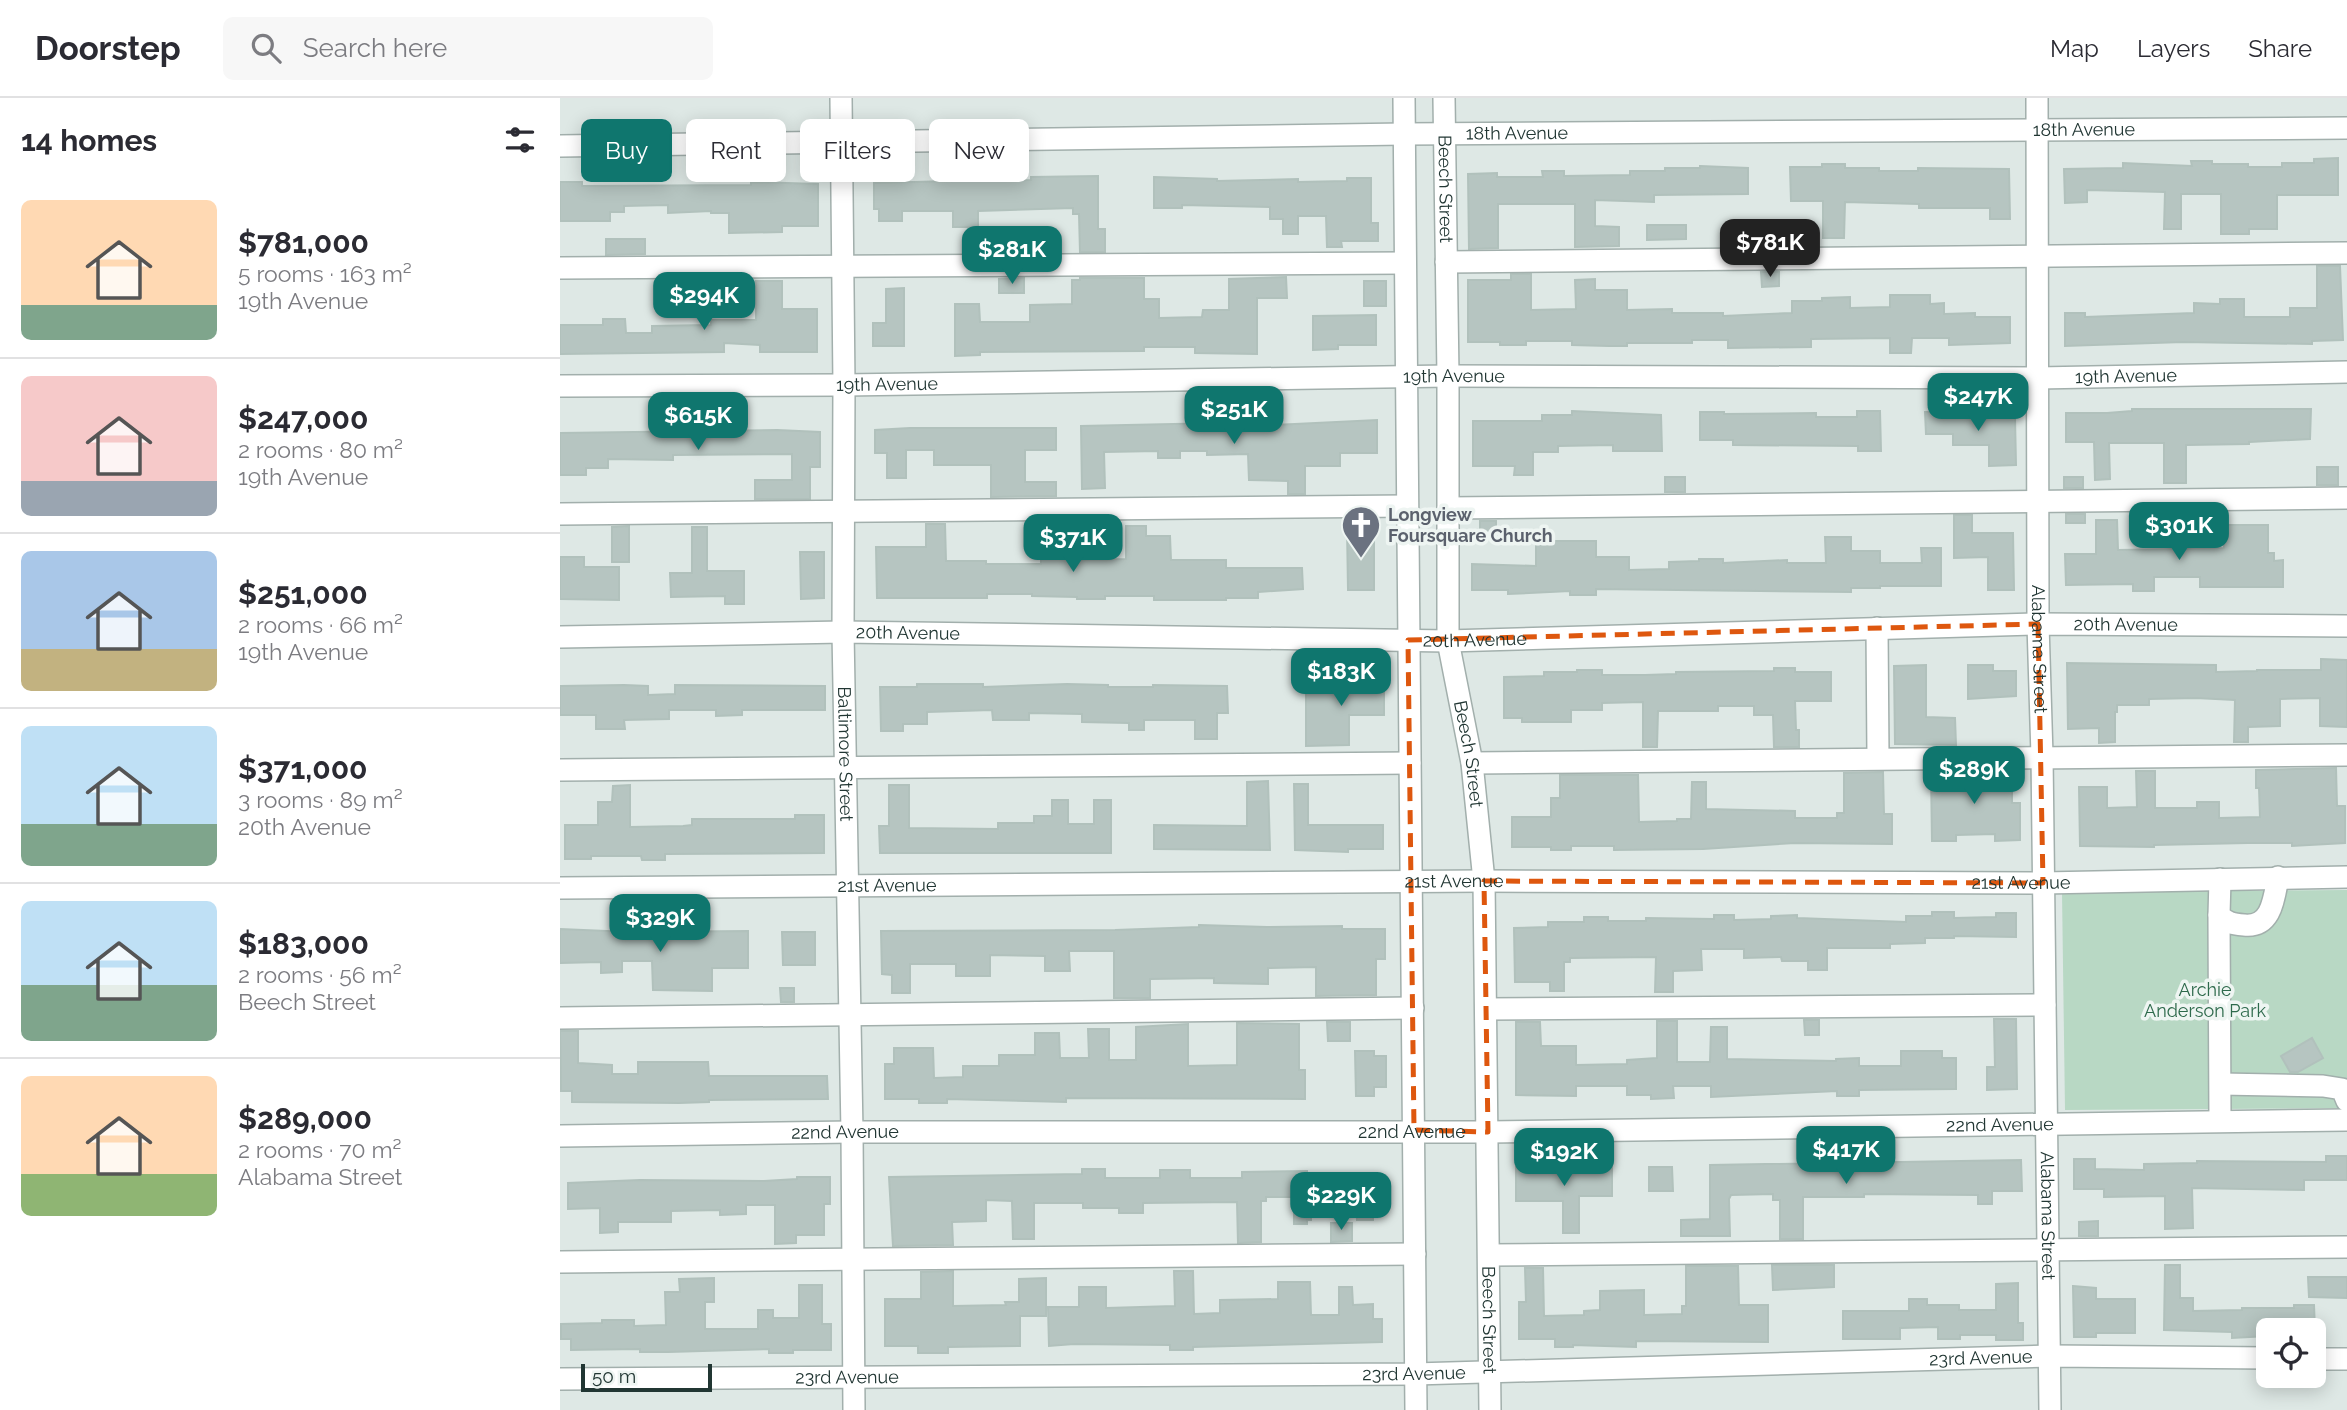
<!DOCTYPE html>
<html lang="en">
<head>
<meta charset="utf-8">
<style>
	body { margin:0; font-family:Raleway,sans-serif; background:#f7f7f7; color:#2b2b33; height:100vh; display:flex; flex-direction:column; font-size:26px; white-space:nowrap }
	* { box-sizing:border-box; margin:0 }
	p { font-size:23px; color:#7c7c81 }
	.icon { flex:none; width:38px; height:38px; fill:none; stroke:currentColor; stroke-width:2; stroke-linecap:round; stroke-linejoin:round }
	.map { position:relative; flex:1; overflow:hidden }
	.side { display:flex; flex-direction:column; background:#fff; width:560px }
	.side>* { flex:none }
	.guide { position:absolute; left:21px; top:21px; width:665px; height:63px; display:flex; gap:14px }
	.controls { position:absolute; left:1696px; top:1220px; display:grid; gap:14px }
	.controls a { display:grid; place-items:center; width:70px; height:70px; border-radius:10px; background:#fff; box-shadow:0 4px 18px #0003; font-size:35px }
	.scale { position:absolute; left:21px; bottom:18px; width:131px; box-sizing:border-box; padding-left:7px; border:4px solid #213633; border-top:0; font-size:19px; line-height:24px; white-space:nowrap; color:#213633; -webkit-text-stroke:5px #eef5f2; paint-order:stroke }
	.price { position:absolute; translate:-50% -60px; padding:0 16px; border-radius:14px; background:#0f766e; color:#fff; font-size:23px; line-height:46px; filter:drop-shadow(0 2px 4px #0008) }
	.price::after { content:''; position:absolute; left:50%; top:42px; width:21px; height:16px; margin-left:-10px; background:inherit; clip-path:polygon(0 0,100% 0,50% 100%) }
	.price.current { background:#222; color:#fff }
	ul { padding:0; list-style:none }
	li { display:flex; align-items:center; gap:21px; height:175px; padding:0 21px }
	li+li { border-top:2px solid #e1e1e2 }
	li span { display:grid; place-items:center; flex:none; width:196px; height:140px; border-radius:10px; color:#555 }
	li>.icon { margin-inline-start:auto }
	span .icon { width:84px; height:84px; fill:#fffc; stroke-width:1 }
	li b { font-size:30px }
	h2 { display:flex; justify-content:space-between; align-items:center; height:84px; padding:0 21px; font-size:30px }
	.chip { padding:0 24px; border-radius:10px; background:#fff; box-shadow:0 4px 18px #0003; font-size:24px; line-height:63px }
	.chip.current { background:#0f766e; color:#fff }
	header { display:flex; align-items:center; gap:42px; box-sizing:border-box; height:98px; padding:0 35px; background:#fff; border-bottom:2px solid #e1e1e2 }
	header strong { font-size:33px }
	nav { display:flex; gap:38px; margin-inline-start:auto; font-size:24px }
	.search { width:490px; height:63px; background:#f7f7f7; display:flex; align-items:center; gap:18px; box-sizing:border-box; padding:0 24px; border-radius:10px; color:#7c7c81; font-size:26px }
	main { display:flex; flex:1; min-height:0 }
	.map>svg:first-child { display:block }
	.green { fill:#b8d8c4 }
	.building { fill:#b6c5c1; stroke:#b1c1bc; stroke-width:2 }
	.lines { fill:none; stroke-linecap:round; stroke-linejoin:round }
	.minor-casing { stroke:#a2afac; stroke-width:24 }
	.minor { stroke:#fff; stroke-width:21 }
	.marked { fill:none; stroke:#de570e; stroke-width:5; stroke-dasharray:14 9; stroke-linejoin:round }
	.labels { text-anchor:middle; stroke-width:7; stroke-linejoin:round; paint-order:stroke }
	.street-label { font-size:18px; fill:#213633; stroke:#eef5f2 }
	.worship-label { font-size:18px; font-weight:bold; fill:#5b616d; stroke:#eef5f2; text-anchor:start }
	.park-label { font-size:18px; fill:#2e6a4c; stroke:#eef5f2 }
</style>
</head>
<body>
<header>
<strong>Doorstep</strong>
<div class="search"><svg class="icon" aria-label="search" viewBox="0 0 24 24"><circle cx="10" cy="10" r="6"/><path d="M15 15l6 6"/></svg>Search here</div>
<nav><a>Map</a><a>Layers</a><a>Share</a></nav>
</header>
<main>
<section class="side">
<h2>14 homes<svg class="icon" aria-label="filters" viewBox="0 0 24 24"><path d="M4 7h16M4 17h16"/><circle cx="9" cy="7" r="2"/><circle cx="15" cy="17" r="2"/></svg></h2>
<ul>
<li><span style="background:linear-gradient(#ffd9b3 75%,#7fa58c 0)"><svg class="icon" aria-label="home" viewBox="0 0 24 24"><path d="M3 11l9-7 9 7M6 9v11h12V9"/></svg></span><div><b>$781,000</b><p>5 rooms · 163 m²</p><p>19th Avenue</p></div></li>
<li><span style="background:linear-gradient(#f6c9c9 75%,#9aa5b1 0)"><svg class="icon" aria-label="home" viewBox="0 0 24 24"><path d="M3 11l9-7 9 7M6 9v11h12V9"/></svg></span><div><b>$247,000</b><p>2 rooms · 80 m²</p><p>19th Avenue</p></div></li>
<li><span style="background:linear-gradient(#a9c7e8 70%,#c2b280 0)"><svg class="icon" aria-label="home" viewBox="0 0 24 24"><path d="M3 11l9-7 9 7M6 9v11h12V9"/></svg></span><div><b>$251,000</b><p>2 rooms · 66 m²</p><p>19th Avenue</p></div></li>
<li><span style="background:linear-gradient(#bfe0f5 70%,#7fa58c 0)"><svg class="icon" aria-label="home" viewBox="0 0 24 24"><path d="M3 11l9-7 9 7M6 9v11h12V9"/></svg></span><div><b>$371,000</b><p>3 rooms · 89 m²</p><p>20th Avenue</p></div></li>
<li><span style="background:linear-gradient(#bfe0f5 60%,#7fa58c 0)"><svg class="icon" aria-label="home" viewBox="0 0 24 24"><path d="M3 11l9-7 9 7M6 9v11h12V9"/></svg></span><div><b>$183,000</b><p>2 rooms · 56 m²</p><p>Beech Street</p></div></li>
<li><span style="background:linear-gradient(#ffd9b3 70%,#8fb573 0)"><svg class="icon" aria-label="home" viewBox="0 0 24 24"><path d="M3 11l9-7 9 7M6 9v11h12V9"/></svg></span><div><b>$289,000</b><p>2 rooms · 70 m²</p><p>Alabama Street</p></div></li>
</ul>
</section>
<div class="map">
<svg width="1787" height="1312" viewBox="0 0 1787 1312">
	<rect width="100%" height="100%" fill="#dee8e5"/>
	<path class="green" d="M1787 792V1010L1505 1012 1502 794Z"/>
	<path class="building" d="M1778 60V97H1717V131H1689V136H1661V96H1621V131H1604L1605 94 1527 92V104L1505 105 1504 71 1563 70V65L1632 68 1631 63H1652V66H1688V69H1722V65H1754V61Z
		M1262 66H1285V70H1319V73H1358V70L1449 71 1450 121H1430V110H1359V106L1285 104 1284 140H1263V103H1231L1230 69H1262Z
		M1140 68 1188 70V96L1094 97V104L1035 102V128L1059 129V148L1015 149V106H938V150L909 151 908 76 937 75V79H983L982 73H1004V78L1070 77V73H1105V70H1140Z
		M393 77H418V83L471 82V79L538 78V131H545V154H520L519 116H513V110L418 113V129H393V113H342V123H319V111H314V85L393 83Z
		M594 79 657 81V83L738 81V84L787 83V80H811V125H818V143H781L782 149H767L766 118H738V136H723V121H710V109L622 107V110H594Z
		M0 84H22V88L191 87V84L258 86V128H222V134L169 135V115H151V113L108 115V107L64 108V114H50V123H0Z
		M1206 126H1226V147H1206Z
		M1087 127H1126V141L1087 142Z
		M46 141H85V156L46 157Z
		M1757 168H1780L1783 242 1752 243V246L1623 244 1505 248V215H1525V219L1634 215V205L1660 206V201H1684V219H1730V210H1757Z
		M1201 174H1219V188L1202 189Z
		M951 176H971V212L1016 211 1015 182 1035 181V192H1067V212L1112 211V215H1163V218L1232 215V203H1262V200L1290 199V210L1330 209V197H1370V206L1384 205V216L1415 215V219H1450V245L1389 247V240H1352L1351 255H1330V240L1251 241V249L1168 250V242H1132V245H1067V248H1049L1012 247V243H966V247H940V244H908V182H951Z
		M726 179 727 200H697V256L635 255V249H584V253L420 254V257L395 258V206H419L420 224H470V207L512 206V182H520V180H584V201H599V220L642 219 643 212H669V181Z
		M464 180V195H439V181Z
		M128 182H146V197H128Z
		M196 183H222V211H257V254H200V247L164 245V254L0 256V227H43V221H65L66 235H92V228L151 227V222H196Z
		M804 183H826V208H804Z
		M344 190V248H313V225H326V191Z
		M816 217V247H778V251L753 252V218Z
		M1572 311H1751L1750 341 1689 344V346L1626 347V385H1604V345H1549L1550 381 1535 382 1534 344H1506V315H1547L1572 313Z
		M1012 313 1101 317 1102 353H1053V347L998 348V354H973V377H954L955 368H913V323H982V317H1012Z
		M1297 313H1320L1321 353H1298V348L1173 347V342H1140V314H1164V316L1256 315V319H1297Z
		M1420 313V319H1455L1456 367 1429 368V347H1393V336H1366L1365 314Z
		M817 322V355H780V368H745V396H728V383L689 382 688 356 647 357V353H620V360H598V353L544 354 545 390 522 391 521 328 659 325V327H714Z
		M350 330H496V352H465V384H496V398L431 399V367H374V352H346V380H327V355H315V332Z
		M217 332 260 334V369H250V401H195V382H232V356L113 357V362L48 361V370H26V377H0V335Z
		M1757 369H1778V387H1757Z
		M1105 379H1125V394H1105Z
		M1504 379H1523V390H1504Z
		M1506 416H1525V425H1506Z
		M1394 417H1412V435H1453L1454 492H1428V459L1394 460Z
		M1536 422H1557L1558 452 1664 450V427H1708V455H1714V463L1723 462V489H1640V479H1594V493H1573V486L1506 487 1505 456H1536Z
		M920 423H936V434H920Z
		M366 426H385L386 463H426V466H481V458H514V462L566 461V428H586V438H610L611 462H666V470H742L743 491 698 494V500H666V502H594V498H545V501H517V499L472 498V496H427V500H317L316 449H366Z
		M69 428V464H52V429Z
		M132 429H147V473H184V506H165V498L111 499 110 475H132Z
		M787 429H814V492H788Z
		M1265 439H1291V453H1320V465H1362L1361 450H1381V488H1320V490H1291V494L1036 491V497H1010V493L948 496V492H912V466L976 468V443H1036V459H1069V472L1109 471V464L1139 463V461H1163V465L1227 462V465H1266Z
		M240 454H264V500L241 501Z
		M0 459H24V469H59V502L0 501Z
		M1761 561 1787 562V629L1760 628V600L1720 601V628L1688 629V644H1674L1675 602 1636 600 1589 601V607H1557V614H1555V644L1539 645V630L1508 631 1507 565 1656 567V574L1697 573V572H1761Z
		M1366 567V619L1395 620 1396 647 1335 646 1334 568Z
		M1408 567H1433V573H1456V598L1408 601Z
		M1214 570H1235V574H1271V603H1235L1236 632H1239V649H1214L1213 617H1194V608H1158V613H1098L1097 649H1083V604L1042 605V612H1011V624H962V620H944V579L984 578V574H1017V572H1042V577H1085L1116 576V574L1214 573Z
		M788 577H824V617H789V647L746 648V587L788 586Z
		M357 586H423V589L507 586 548 587V589H593V587L667 588 668 615H657V641H635V622H584V632H569V625L522 624V616L469 615V622H433L432 612 367 614V626H343V633H321L320 589H357Z
		M64 587 88 588V597L115 596V587L265 588V612H182V617L156 618V612H109V621L64 622 65 631H36V617H0V588Z
		M1776 670 1777 708H1785V745L1732 748V745H1688L1594 747V749L1520 748 1519 689H1547V710L1577 709 1576 673H1595V710H1637V704H1659V720L1700 719 1699 690H1696V672Z
		M1452 673V705H1460V742L1435 743V736L1396 737V743H1372L1371 674Z
		M1323 674 1324 716H1332V746L1235 745 1143 751 1054 752V748H1011V752H991V749H952V719H991V700H1000V677H1078L1079 724 1117 723V721H1131L1132 684H1146V711L1235 713V720H1277V715H1284V675Z
		M708 683 710 752 594 751V727L687 728V684Z
		M734 686H748V727H823V751H788V754L735 752Z
		M70 687V729L123 728 132 727V721H235V717H264V755L105 756V762H82L81 758H31V761H5V727H38V704H52L53 688Z
		M329 687H349V730L438 731V725H474V718H492V702H508V726H534V702H551V755H320L319 728H329Z
		M1372 814H1394V820L1436 819V815H1456V839L1394 838V840H1365V845L1330 846V850H1267V872H1248V863H1222L1221 859 1184 860V851H1141L1142 872 1113 873V894H1095L1096 859 1010 860V864H1004V893H990V884H955L954 830 988 829V824H1024V819H1048V823H1086V820L1154 821V817H1174V822L1211 821V818L1237 817V820L1346 824V818H1372Z
		M639 827 707 829 782 828V831H825V861H816V897L756 898V869L708 870V886L654 885V880L590 881V900H554V853H509L510 873H485V858L430 857V878H396V866H350V895H332V877L322 876 321 833 555 832 639 829Z
		M0 831 70 834 188 833V870H152V893L93 892 92 863H62V874L41 875V864L0 865Z
		M222 834H255V867H223Z
		M220 890H234V904H221Z
		M1434 921H1456L1457 991 1427 992V969H1435Z
		M1244 922H1259V937H1245Z
		M1097 923H1117V964H1150L1151 929H1167V961L1276 963V961L1299 960V968H1341V953H1382V960H1396V991L1299 992V998H1277V993L1151 999V988H1113L1114 1000 1091 1001V997H1067V988H1016V998L956 997V924H980L981 948H1016V967L1067 966V962L1097 960Z
		M767 924H790V943H768Z
		M677 925 739 926V972H745V1001L506 1000V1004L387 1001V1005H359V1001H325V966H334V950H373L374 980 403 979V968H439V957H475V935H499L500 960H529L528 931H549V962H576V929L628 926V968L677 967Z
		M0 933H18V965L52 967V976H78V964H148L149 978H267L268 1001 149 1002V1004L119 1005 12 1004V993H1Z
		M1752 940 1763 960 1738 974H1730L1721 958Z
		M795 953H814V958H826V989H814V998H796Z
		M1766 1058H1787V1082H1744V1092L1632 1090 1633 1130 1605 1131V1098L1544 1099V1091H1514V1061H1535V1071L1584 1072V1066L1637 1065V1063L1766 1064Z
		M1461 1062 1462 1093H1432V1106H1418V1097L1304 1096V1099H1243V1141H1220V1102H1213V1096L1171 1097 1169 1101 1170 1138H1121V1122L1150 1121V1067Z
		M1052 1065V1098H1019V1135H1003V1103H956V1069L1028 1070 1027 1066Z
		M1089 1069H1112L1113 1093H1089Z
		M522 1071H545V1080H600V1072H630V1080H682V1074L747 1073V1103H751V1122H747V1126H734V1099H706V1103H701V1144L678 1145 677 1104 583 1105V1115H559V1110H523V1105H474V1141H453L452 1103 426 1102V1123L392 1124 393 1147 333 1148 329 1079 522 1076Z
		M796 1077H823L824 1101H813V1122H797Z
		M237 1079H270V1106H264V1137H236V1145L215 1146V1107H186V1116L160 1117V1112L111 1113V1124H58V1134L40 1135V1110L8 1111V1085L80 1082 204 1083 237 1081Z
		M1538 1123V1138H1519V1124Z
		M771 1125H792V1143L771 1144Z
		M1212 1167H1274V1189L1213 1192Z
		M1605 1167H1620V1200H1633V1213L1682 1212V1210H1734V1207H1754L1755 1232H1708V1238L1672 1240V1234L1604 1232Z
		M1126 1168H1178L1179 1207H1208V1244L1076 1243V1249L1013 1247V1249H995V1241H959V1204H966L965 1170H983L984 1218 1024 1217V1213L1040 1212V1193L1084 1192V1217L1122 1216V1208H1126Z
		M393 1173V1208L446 1207 445 1204H459V1181L486 1180V1218H460V1248L388 1249V1255H358V1248H325V1201H361V1174Z
		M614 1173H633L634 1216 660 1215V1202L718 1201V1184H750L751 1217H779V1189H792L793 1207 813 1206V1221H822V1244L633 1249V1252H610V1247L514 1246 489 1248 488 1209H519V1189H546V1210L615 1208Z
		M1748 1179H1787V1200L1749 1199Z
		M154 1180V1204H145V1231H198V1212H213V1220H239V1187H262V1226H271V1252H233V1255H209V1251L108 1254H80V1251L11 1252V1241H1V1226L42 1225V1222H74V1228L106 1227 105 1194H120L119 1181Z
		M1458 1185V1225H1463V1242H1436V1237H1400V1241H1378V1229L1340 1230V1241H1283V1213H1349V1201H1367V1207H1399V1212H1436V1186Z
		M1513 1188 1536 1190V1201H1575V1235H1536V1239H1514Z"/>
	<g class="lines">
		<g class="minor-casing">
			<g id="minor">
				<path id="s1" d="M281 0 284 287 283 534 292 1034 294 1312"/>
				<path d="M844 0 856 1312"/>
				<path id="s2" d="M884 0 888 278V543L912 665 924 783 930 1312"/>
				<path id="s3" d="M1477 0 1478 526 1482 658 1490 1312"/>
				<path id="s4" d="M0 48 844 36 1787 30"/>
				<path d="M886 164 1787 155"/>
				<path d="M0 170 845 165"/>
				<path id="s5" d="M0 288 284 287 888 278 1478 280 1787 274"/>
				<path d="M888 410 1787 400"/>
				<path d="M0 416 847 408"/>
				<path d="M1317 530 1318 660"/>
				<path id="s6" d="M0 539 283 534 888 543 1478 526 1787 528"/>
				<path d="M912 665 1787 657"/>
				<path d="M0 672 850 665"/>
				<path d="M1660 781 1659 817C1667 825 1672 826 1684 827 1712 830 1714 800 1718 779"/>
				<path id="s7" d="M0 790 924 783 1483 785 1787 779"/>
				<path d="M1659 817 1660 1023"/>
				<path d="M926 911 1485 907"/>
				<path d="M0 920 853 910"/>
				<path d="M1661 986 1763 988 1782 991 1787 1003"/>
				<path id="s8" d="M0 1038 292 1034H928L1787 1022"/>
				<path d="M929 1157 1787 1149"/>
				<path d="M0 1164 855 1156"/>
				<path d="M1754 1261H1787"/>
				<path id="s9" d="M0 1281 855 1276 1491 1258 1708 1260"/>
			</g>
		</g>
		<use href="#minor" class="minor"/>
	</g>
	<path class="marked" d="M1478 526 1483 785 924 783 928 1034 854 1032 848 542Z"/>
	<defs>
		<g id="church-pin" transform="scale(2.0125)"><path d="M0 17L-7.5 6A9.5 9.5 0 1 1 7.5 6Z" fill="#6b7280" stroke="#eef5f2"/><path d="M-1.2-6h2.4v3.5h3.3v2.4h-3.3V6h-2.4V-.1h-3.3v-2.4h3.3Z" fill="#fff"/></g>
	</defs>
	<g fill-rule="evenodd">
		<use href="#church-pin" x="801" y="427"/>
	</g>
	<g class="labels">
		<g class="street-label">
			<text dy="6" stroke="none"><textPath href="#s4" startOffset="1524">18th Avenue</textPath></text>
			<text dy="6" stroke="none"><textPath href="#s4" startOffset="957">18th Avenue</textPath></text>
			<text dy="6" stroke="none"><textPath href="#s2" startOffset="91">Beech Street</textPath></text>
			<text dy="6" stroke="none"><textPath href="#s5" startOffset="894">19th Avenue</textPath></text>
			<text dy="6" stroke="none"><textPath href="#s5" startOffset="1566">19th Avenue</textPath></text>
			<text dy="6" stroke="none"><textPath href="#s5" startOffset="327">19th Avenue</textPath></text>
			<text dy="6" stroke="none"><textPath href="#s6" startOffset="1566">20th Avenue</textPath></text>
			<text dy="6" stroke="none"><textPath href="#s6" startOffset="348">20th Avenue</textPath></text>
			<text dy="6" stroke="none"><textPath href="#s6" startOffset="915">20th Avenue</textPath></text>
			<text dy="6" stroke="none"><textPath href="#s3" startOffset="551">Alabama Street</textPath></text>
			<text dy="6" stroke="none"><textPath href="#s1" startOffset="656">Baltimore Street</textPath></text>
			<text dy="6" stroke="none"><textPath href="#s2" startOffset="658">Beech Street</textPath></text>
			<text dy="6" stroke="none"><textPath href="#s7" startOffset="894">21st Avenue</textPath></text>
			<text dy="6" stroke="none"><textPath href="#s7" startOffset="1461">21st Avenue</textPath></text>
			<text dy="6" stroke="none"><textPath href="#s7" startOffset="327">21st Avenue</textPath></text>
			<text dy="6" stroke="none"><textPath href="#s8" startOffset="1440">22nd Avenue</textPath></text>
			<text dy="6" stroke="none"><textPath href="#s8" startOffset="852">22nd Avenue</textPath></text>
			<text dy="6" stroke="none"><textPath href="#s8" startOffset="285">22nd Avenue</textPath></text>
			<text dy="6" stroke="none"><textPath href="#s3" startOffset="1118">Alabama Street</textPath></text>
			<text dy="6" stroke="none"><textPath href="#s2" startOffset="1225">Beech Street</textPath></text>
			<text dy="6" stroke="none"><textPath href="#s9" startOffset="1421">23rd Avenue</textPath></text>
			<text dy="6" stroke="none"><textPath href="#s9" startOffset="854">23rd Avenue</textPath></text>
			<text dy="6" stroke="none"><textPath href="#s9" startOffset="287">23rd Avenue</textPath></text>
		</g>
		<g class="worship-label">
			<text x="828" y="423">Longview<tspan x="828" dy="21">Foursquare Church</tspan></text>
		</g>
		<g class="park-label">
			<text x="1645" y="898">Archie<tspan x="1645" dy="21">Anderson Park</tspan></text>
		</g>
	</g>
</svg>
<div class="controls">
<a><svg class="icon" aria-label="locate" viewBox="0 0 24 24"><circle cx="12" cy="12" r="6"/><path d="M12 2v4M12 18v4M2 12h4M18 12h4"/></svg></a>
</div>
<div class="scale">50 m</div>
<b class="price current" style="left:1210px;top:181px">$781K</b>
<b class="price" style="left:452px;top:188px">$281K</b>
<b class="price" style="left:144px;top:234px">$294K</b>
<b class="price" style="left:1418px;top:335px">$247K</b>
<b class="price" style="left:674px;top:348px">$251K</b>
<b class="price" style="left:138px;top:354px">$615K</b>
<b class="price" style="left:1619px;top:464px">$301K</b>
<b class="price" style="left:513px;top:476px">$371K</b>
<b class="price" style="left:781px;top:610px">$183K</b>
<b class="price" style="left:1414px;top:708px">$289K</b>
<b class="price" style="left:100px;top:856px">$329K</b>
<b class="price" style="left:1286px;top:1088px">$417K</b>
<b class="price" style="left:1004px;top:1090px">$192K</b>
<b class="price" style="left:781px;top:1134px">$229K</b>
<div class="guide">
<a class="chip current">Buy</a>
<a class="chip">Rent</a>
<a class="chip">Filters</a>
<a class="chip">New</a>
</div>
</div>
</main>
</body>
</html>
